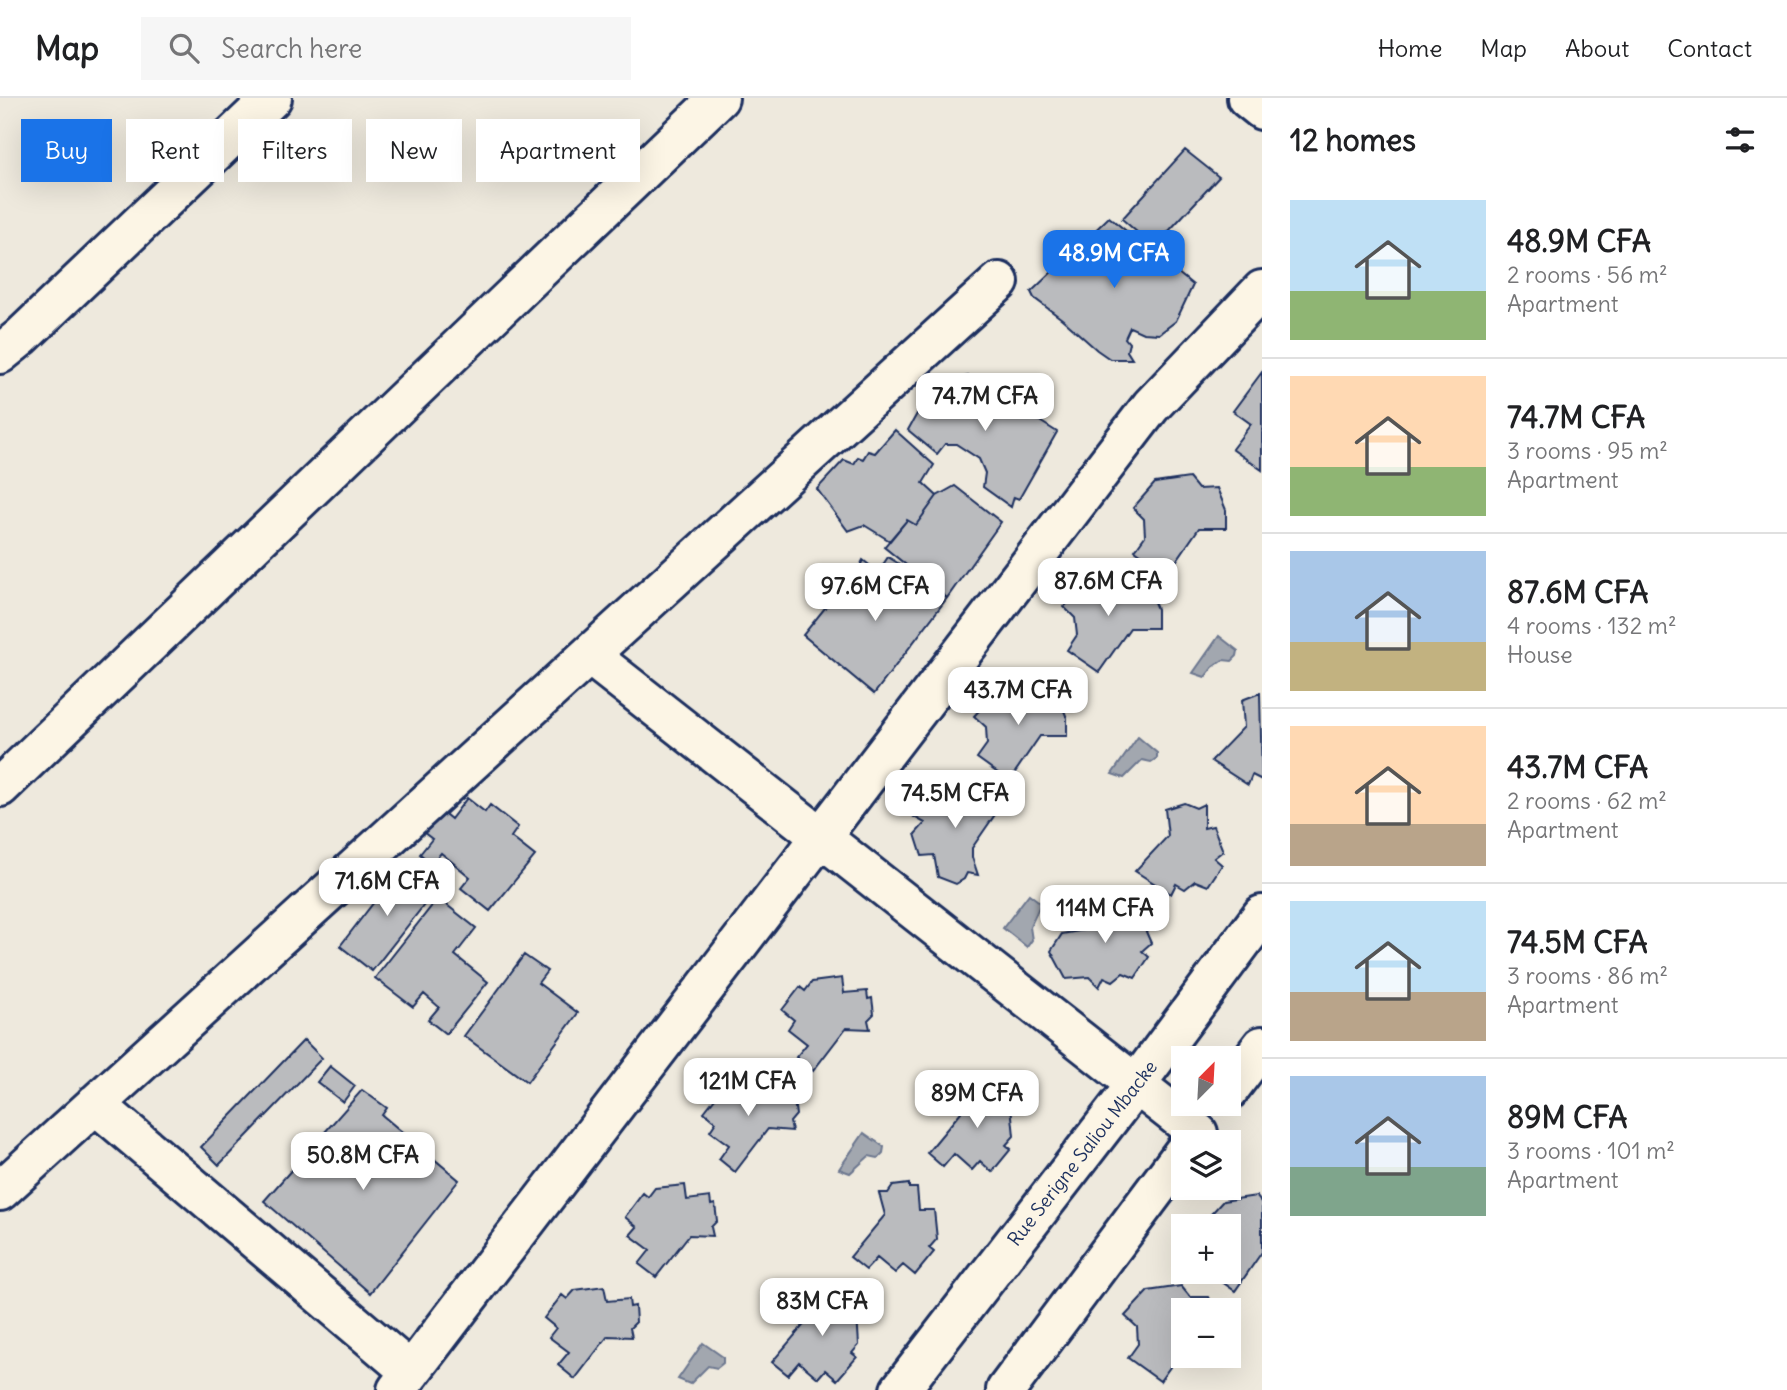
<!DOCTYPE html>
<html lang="en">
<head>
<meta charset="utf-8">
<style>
	body { margin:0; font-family:Delius,sans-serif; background:#f6f6f6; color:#202124; height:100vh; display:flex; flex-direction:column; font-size:26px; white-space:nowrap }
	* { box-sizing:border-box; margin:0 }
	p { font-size:23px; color:#757577 }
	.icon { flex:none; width:38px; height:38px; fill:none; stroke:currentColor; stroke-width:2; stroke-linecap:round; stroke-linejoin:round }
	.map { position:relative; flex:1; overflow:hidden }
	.side { display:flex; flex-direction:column; background:#fff; width:525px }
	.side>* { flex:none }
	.top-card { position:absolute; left:21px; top:21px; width:665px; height:63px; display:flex; gap:14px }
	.needle { width:46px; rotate:24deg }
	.buttons { position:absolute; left:1171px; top:948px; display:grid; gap:14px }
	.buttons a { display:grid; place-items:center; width:70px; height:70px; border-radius:0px; background:#fff; box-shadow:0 7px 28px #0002; font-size:35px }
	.price { position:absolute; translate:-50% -60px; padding:0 16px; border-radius:14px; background:#fff; color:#222; font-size:23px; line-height:46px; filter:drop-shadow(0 2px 4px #0008) }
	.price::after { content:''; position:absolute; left:50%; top:42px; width:21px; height:16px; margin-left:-10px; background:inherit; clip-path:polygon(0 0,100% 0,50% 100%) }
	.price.selected { background:#1a73e8; color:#fff }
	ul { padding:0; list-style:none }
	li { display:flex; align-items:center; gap:21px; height:175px; padding:0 28px }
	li+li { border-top:2px solid #e0e0e0 }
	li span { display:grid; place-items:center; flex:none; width:196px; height:140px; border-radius:0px; color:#555 }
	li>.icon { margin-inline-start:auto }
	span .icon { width:84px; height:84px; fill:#fffc; stroke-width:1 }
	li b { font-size:30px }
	h2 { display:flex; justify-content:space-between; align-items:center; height:84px; padding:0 28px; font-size:30px }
	.tag { padding:0 24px; border-radius:0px; background:#fff; box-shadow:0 7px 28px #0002; font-size:24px; line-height:63px }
	.tag.selected { background:#1a73e8; color:#fff }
	header { display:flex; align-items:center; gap:42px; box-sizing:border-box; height:98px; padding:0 35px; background:#fff; border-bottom:2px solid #e0e0e0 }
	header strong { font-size:33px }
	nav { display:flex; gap:38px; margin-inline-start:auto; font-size:24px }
	.search { width:490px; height:63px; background:#f6f6f6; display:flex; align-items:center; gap:18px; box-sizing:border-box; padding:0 24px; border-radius:0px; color:#757577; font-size:26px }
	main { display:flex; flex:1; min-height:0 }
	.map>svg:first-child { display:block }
	.water { fill:#a2a7af; stroke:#6c778f; stroke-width:2 }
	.building { fill:#babbbe; stroke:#1b2f5e; stroke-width:2 }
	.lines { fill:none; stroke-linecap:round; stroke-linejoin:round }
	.street-casing { stroke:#1b2f5e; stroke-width:44 }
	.street { stroke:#fcf5e5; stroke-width:38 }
	.labels { text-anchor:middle; stroke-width:6; stroke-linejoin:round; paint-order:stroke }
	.street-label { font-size:19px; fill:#1b2f5e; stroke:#fcf5e5 }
</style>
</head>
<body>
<header>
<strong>Map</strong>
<div class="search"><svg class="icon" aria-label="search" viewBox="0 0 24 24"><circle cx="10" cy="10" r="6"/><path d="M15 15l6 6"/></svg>Search here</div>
<nav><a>Home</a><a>Map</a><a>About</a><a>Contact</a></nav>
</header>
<main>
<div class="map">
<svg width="1262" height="1292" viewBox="0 0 1262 1292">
	<rect width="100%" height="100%" fill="#eee9dd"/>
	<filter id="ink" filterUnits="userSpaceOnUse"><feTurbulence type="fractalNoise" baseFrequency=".0143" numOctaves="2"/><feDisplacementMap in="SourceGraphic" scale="14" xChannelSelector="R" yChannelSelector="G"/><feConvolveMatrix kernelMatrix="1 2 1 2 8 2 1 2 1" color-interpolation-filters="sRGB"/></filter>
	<g filter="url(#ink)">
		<path class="water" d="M1219 538 1238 553 1237 558 1232 563 1223 562 1213 569 1205 579 1193 575Z
			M1138 639 1157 655V660L1151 664 1142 662 1124 680 1112 676Z
			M1029 796 1041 805 1030 829 1032 842 1027 849 1003 830Z
			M864 1035 884 1049 883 1055 878 1060 869 1058 850 1075 839 1071Z
			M703 1245 723 1259V1265L717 1270 708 1268 690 1286 678 1281Z"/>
		<path class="building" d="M1185 52 1219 79 1154 149 1122 121Z
			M1109 119 1193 187 1176 223 1159 236 1143 235 1130 229 1125 240 1129 245 1127 253 1132 261H1110L1097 252 1062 221 1034 200 1031 194Z
			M1262 274V372L1232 351 1251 326 1233 313Z
			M969 278 1057 334 1019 401 1014 399 1011 409 983 389 985 375 979 361 956 346H945L937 356 908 332 934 285 944 290 950 282Z
			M895 332 934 367 923 385 937 398 916 427 907 422 890 443 864 427 848 433 817 391 844 362 854 366 858 359 863 361 868 353 875 355Z
			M1189 380 1198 391 1217 390 1226 412V430H1199L1168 475 1135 452 1145 438 1144 421 1133 410 1155 385Z
			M955 388 1001 424 947 500 884 449 907 422 916 427 937 398Z
			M888 459 914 475 906 491 913 496 920 484 947 500 874 596 803 537 837 495 853 502 859 490 853 482 863 462 878 474Z
			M1120 479 1129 490H1148L1157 511V530H1130L1099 574 1067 552 1077 537 1075 520 1064 509 1087 484Z
			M1030 588 1039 599 1058 598 1067 620V638H1040L1009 683 977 660 987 646 986 629 974 618 997 593Z
			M1260 595 1262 682 1252 677 1248 687 1211 663 1244 629 1242 602Z
			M969 684 1003 705 972 750V759L978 777 967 775 964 781 956 786 938 779 934 757 922 758 915 736 925 725 914 719 931 696 943 704 948 692 963 698Z
			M467 700 485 714 490 707 518 729 511 739 535 758 490 813 461 790 470 779 441 755 432 766 420 756 432 741 423 734 440 712 451 721Z
			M1184 705 1196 710 1204 706V730L1213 728 1223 753 1214 760 1222 767 1208 788 1195 783 1185 791 1176 786 1171 796 1135 773 1168 738 1165 711Z
			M402 768 435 793 372 873 340 848Z
			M1112 797 1133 806 1132 822 1140 820 1151 845 1142 853 1149 859 1135 880 1123 875 1113 883 1104 879 1099 889 1089 879 1066 881 1051 853 1062 836 1096 830 1093 804Z
			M438 800 476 830 455 857 488 884 446 936 428 922 439 909 424 896 413 909 375 880Z
			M524 857 547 873 538 885 578 915 527 984 464 938Z
			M842 880 844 895 867 893 868 901 872 900 874 916 868 922 870 931 846 930 813 973 796 959 807 946 788 931 794 922 782 912 800 889 805 893 812 884Z
			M304 942 322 960 219 1067 201 1049Z
			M330 968 355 988 343 1004 317 984Z
			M764 982 766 997 789 994 790 1002H794L796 1017 790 1024 792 1033 768 1031 735 1074 719 1061 729 1047 710 1033 716 1024 704 1014 722 991 727 994 734 985Z
			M986 983V987L994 986 996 1009 1011 1008 1014 1038 1006 1047 1011 1051 992 1074 980 1063 972 1072 954 1056 943 1069 927 1055 961 1014 956 991H965L970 984Z
			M362 992 387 1010 382 1017 459 1082 370 1195 264 1103Z
			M909 1086V1090H917L919 1112H934L937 1141 929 1150 934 1154 915 1177 903 1167 895 1175 877 1160 866 1172 850 1159 885 1117 879 1095H888L893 1088Z
			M685 1087 687 1102 710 1099 711 1107 715 1106 717 1123 711 1129 713 1138 689 1137 656 1179 639 1166 650 1152 630 1137 637 1129 625 1119 643 1095 648 1099 655 1090Z
			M1256 1098 1262 1105V1154L1235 1193 1208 1174H1228V1129L1200 1128 1223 1103Z
			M604 1188 607 1203 629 1201 630 1209 635 1208 636 1224 630 1230 632 1239 608 1238 575 1281 558 1267 569 1254 549 1239 556 1230 544 1220 562 1197 567 1201 575 1192Z
			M1181 1188 1190 1199H1209L1215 1213H1183V1251L1160 1283 1128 1260 1138 1246 1137 1229 1125 1218 1148 1193Z
			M831 1191V1196L840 1195 841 1218 857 1216 859 1247 852 1255 857 1259 837 1282 825 1272 818 1280 799 1264 788 1277 772 1264 807 1223 801 1200H810L815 1192Z"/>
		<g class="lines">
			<g class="street-casing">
				<path id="street" d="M1247 0 1262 12
					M0 256 21 239 272 0
					M589 557 1198 1035
					M0 689 719 0
					M1228 993 1262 948
					M95 1006 411 1274
					M0 1093 999 184
					M397 1292 1151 308 1262 192
					M900 1292 1137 985 1262 817
					M1006 1292 1183 1055"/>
			</g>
			<use href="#street" class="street"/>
		</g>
	</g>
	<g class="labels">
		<g class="street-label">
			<text transform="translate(1082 1055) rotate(-52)" y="7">Rue Serigne Saliou Mbacke</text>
		</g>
	</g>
</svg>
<div class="buttons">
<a><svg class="needle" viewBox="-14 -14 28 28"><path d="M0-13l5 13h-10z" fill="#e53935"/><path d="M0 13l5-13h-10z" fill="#757577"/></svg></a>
<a><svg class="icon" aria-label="layers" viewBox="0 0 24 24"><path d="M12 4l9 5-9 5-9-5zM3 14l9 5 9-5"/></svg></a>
<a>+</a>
<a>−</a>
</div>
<b class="price selected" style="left:1114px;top:192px">48.9M CFA</b>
<b class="price" style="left:985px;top:335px">74.7M CFA</b>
<b class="price" style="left:1108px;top:520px">87.6M CFA</b>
<b class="price" style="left:875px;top:525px">97.6M CFA</b>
<b class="price" style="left:1018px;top:629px">43.7M CFA</b>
<b class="price" style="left:955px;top:732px">74.5M CFA</b>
<b class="price" style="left:387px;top:820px">71.6M CFA</b>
<b class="price" style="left:1105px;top:847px">114M CFA</b>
<b class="price" style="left:748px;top:1020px">121M CFA</b>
<b class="price" style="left:977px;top:1032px">89M CFA</b>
<b class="price" style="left:363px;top:1094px">50.8M CFA</b>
<b class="price" style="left:822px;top:1240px">83M CFA</b>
<div class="top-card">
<a class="tag selected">Buy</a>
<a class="tag">Rent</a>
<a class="tag">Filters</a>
<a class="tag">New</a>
<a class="tag">Apartment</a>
</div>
</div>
<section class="side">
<h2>12 homes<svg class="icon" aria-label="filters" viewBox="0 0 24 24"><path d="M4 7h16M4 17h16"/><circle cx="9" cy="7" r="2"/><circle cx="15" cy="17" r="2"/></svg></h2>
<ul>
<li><span style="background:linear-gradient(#bfe0f5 65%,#8fb573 0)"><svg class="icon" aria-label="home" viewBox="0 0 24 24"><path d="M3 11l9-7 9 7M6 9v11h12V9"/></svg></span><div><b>48.9M CFA</b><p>2 rooms · 56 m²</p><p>Apartment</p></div></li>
<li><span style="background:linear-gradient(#ffd9b3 65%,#8fb573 0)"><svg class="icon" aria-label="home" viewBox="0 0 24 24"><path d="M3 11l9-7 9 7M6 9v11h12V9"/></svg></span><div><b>74.7M CFA</b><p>3 rooms · 95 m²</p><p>Apartment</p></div></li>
<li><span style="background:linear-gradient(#a9c7e8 65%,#c2b280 0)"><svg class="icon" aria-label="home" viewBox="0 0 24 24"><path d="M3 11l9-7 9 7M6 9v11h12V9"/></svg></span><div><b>87.6M CFA</b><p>4 rooms · 132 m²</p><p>House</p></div></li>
<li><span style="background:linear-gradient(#ffd9b3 70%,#b9a48a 0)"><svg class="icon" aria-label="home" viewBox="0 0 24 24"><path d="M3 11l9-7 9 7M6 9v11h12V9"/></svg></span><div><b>43.7M CFA</b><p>2 rooms · 62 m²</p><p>Apartment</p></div></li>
<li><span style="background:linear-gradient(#bfe0f5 65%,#b9a48a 0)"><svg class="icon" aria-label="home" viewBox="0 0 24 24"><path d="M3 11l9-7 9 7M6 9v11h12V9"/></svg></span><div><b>74.5M CFA</b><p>3 rooms · 86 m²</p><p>Apartment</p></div></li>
<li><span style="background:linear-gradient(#a9c7e8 65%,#7fa58c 0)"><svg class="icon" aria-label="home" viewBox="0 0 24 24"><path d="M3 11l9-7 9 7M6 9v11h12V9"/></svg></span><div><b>89M CFA</b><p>3 rooms · 101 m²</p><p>Apartment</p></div></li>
</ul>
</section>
</main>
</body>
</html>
